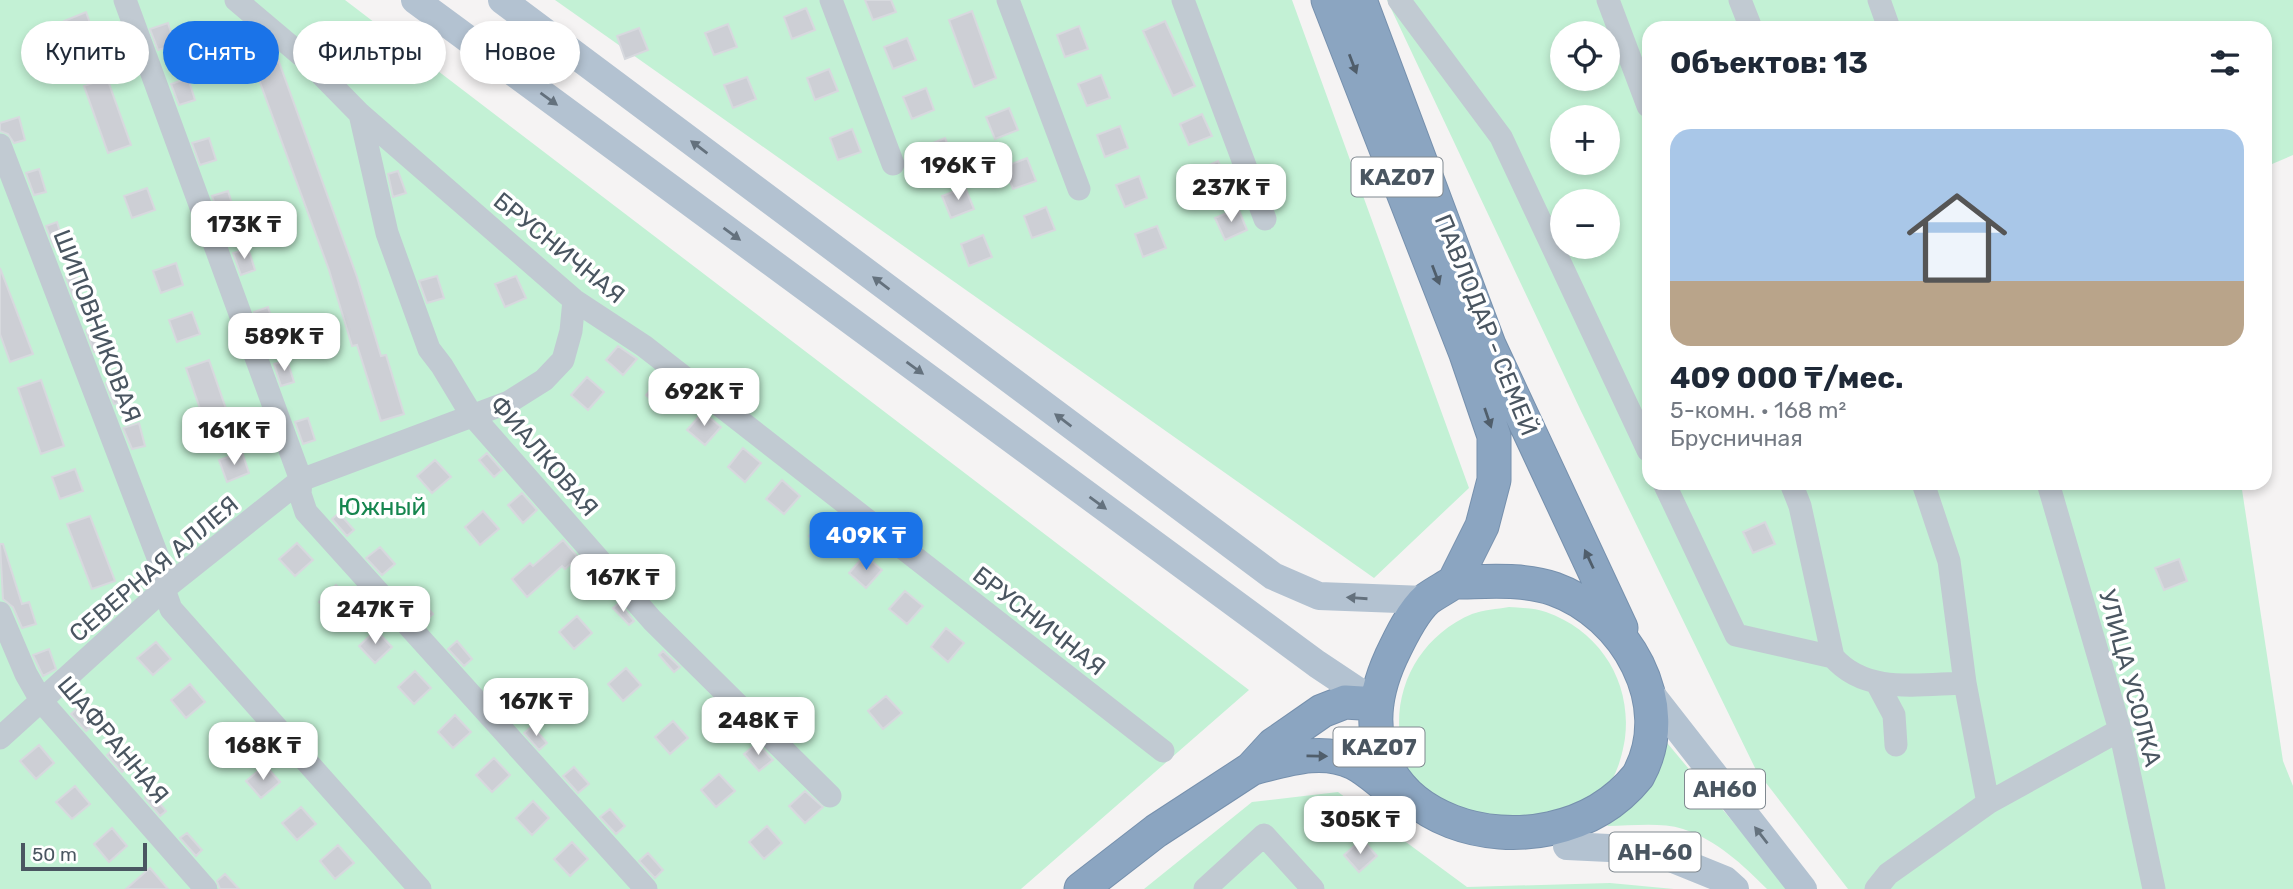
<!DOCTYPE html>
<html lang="ru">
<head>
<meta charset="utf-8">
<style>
	body { margin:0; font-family:Rubik,sans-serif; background:#f2f2f3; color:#1f2937; height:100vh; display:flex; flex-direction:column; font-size:26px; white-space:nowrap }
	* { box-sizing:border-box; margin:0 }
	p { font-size:23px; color:#747a83 }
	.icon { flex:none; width:38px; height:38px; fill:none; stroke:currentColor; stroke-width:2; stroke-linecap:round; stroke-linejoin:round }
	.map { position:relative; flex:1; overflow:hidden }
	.sheet { position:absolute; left:1642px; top:21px; width:630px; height:469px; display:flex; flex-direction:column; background:#fff; border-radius:21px; box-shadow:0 4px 10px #0003 }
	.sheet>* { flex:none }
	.banner { position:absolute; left:21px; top:21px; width:665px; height:63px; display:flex; gap:14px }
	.buttons { position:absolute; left:1550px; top:21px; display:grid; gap:14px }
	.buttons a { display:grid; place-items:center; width:70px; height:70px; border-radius:50%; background:#fff; box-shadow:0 4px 10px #0003; font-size:35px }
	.scale { position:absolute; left:21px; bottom:18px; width:126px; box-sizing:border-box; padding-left:7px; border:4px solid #4a5661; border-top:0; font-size:19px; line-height:24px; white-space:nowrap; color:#4a5661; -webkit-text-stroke:5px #fff; paint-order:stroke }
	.price { position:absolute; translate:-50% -60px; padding:0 16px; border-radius:14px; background:#fff; color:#222; font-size:23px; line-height:46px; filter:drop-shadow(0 2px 4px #0008) }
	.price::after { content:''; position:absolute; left:50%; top:42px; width:21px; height:16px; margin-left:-10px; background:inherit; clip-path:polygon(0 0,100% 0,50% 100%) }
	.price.active { background:#1a73e8; color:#fff }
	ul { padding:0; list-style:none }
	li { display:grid; align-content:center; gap:14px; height:371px; padding:0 28px }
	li+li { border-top:2px solid #e0e1e3 }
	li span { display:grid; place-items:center; height:217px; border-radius:21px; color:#555 }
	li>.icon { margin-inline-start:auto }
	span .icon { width:126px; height:126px; fill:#fffc; stroke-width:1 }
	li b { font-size:30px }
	h2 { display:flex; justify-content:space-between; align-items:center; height:84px; padding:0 28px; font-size:30px }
	.tag { padding:0 24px; border-radius:32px; background:#fff; box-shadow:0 4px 10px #0003; font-size:24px; line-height:63px }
	.tag.active { background:#1a73e8; color:#fff }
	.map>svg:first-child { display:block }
	.green { fill:#c3f1d5; fill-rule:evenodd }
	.building { fill:#cdcfd5; stroke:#d7d9de; stroke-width:2 }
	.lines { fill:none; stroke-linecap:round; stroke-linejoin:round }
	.highway-casing { stroke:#7690ad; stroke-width:35 }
	.minor { stroke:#c1cad2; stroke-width:23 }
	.major { stroke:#b3c2d1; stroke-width:28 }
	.highway { stroke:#8ba5c1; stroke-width:33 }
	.oneway { fill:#505e6b }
	.oneway2 { fill:#64717d }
	.labels { text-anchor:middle; stroke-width:7; stroke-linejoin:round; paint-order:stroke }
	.shield { fill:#fff; stroke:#808990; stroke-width:2 }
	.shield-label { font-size:23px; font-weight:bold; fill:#4a5661 }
	.street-label { font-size:24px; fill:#4a5661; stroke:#fff }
	.park-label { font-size:24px; fill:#17864f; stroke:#fff }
</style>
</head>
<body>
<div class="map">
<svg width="2293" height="889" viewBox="0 0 2293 889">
	<rect width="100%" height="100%" fill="#f5f3f3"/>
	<path class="green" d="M0 0H345L1249 690 1021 889H0Z
		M555 0H1292L1469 488 1374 578Z
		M1387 0H2293V155L2265 167 2264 28H1648V483H2241L2283 761 2293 786V889H1848L1756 770 1580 409ZM1563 33H1608V79H1563ZM1563 117H1608V163H1563ZM1563 201H1608V247H1563Z
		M1509 607C1521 608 1535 608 1546 612 1600 631 1632 682 1625 738 1623 752 1617 777 1606 787 1587 803 1539 823 1516 836 1490 824 1446 809 1423 792 1411 783 1404 759 1401 744 1391 689 1420 636 1472 614 1483 610 1497 609 1509 607Z
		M1658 732 1789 889H1767C1743 865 1717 840 1683 829 1660 822 1632 826 1607 826L1632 802Z
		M1338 792 1467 887 1610 883 1674 889H1144L1252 802Z"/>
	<path class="building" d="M865 0H891L896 12 873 20Z
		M806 8 815 30 792 39 784 17Z
		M972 11 996 78 974 87 949 20Z
		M86 12 94 34 71 42 64 21Z
		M1165 21 1195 86 1173 96 1143 31Z
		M168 23 175 45 158 50 150 29Z
		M728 24 737 47 714 55 705 33Z
		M1079 26 1088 49 1065 57 1057 35Z
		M639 28 648 50 625 59 617 36Z
		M907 38 916 60 893 69 884 47Z
		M275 51 357 277 381 356 386 355 404 414 381 421 357 345 352 346 329 270 251 58Z
		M829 69 838 91 815 100 807 78Z
		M1101 75 1110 98 1087 106 1078 84Z
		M747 77 756 99 733 108 724 85Z
		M107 78 131 145 108 153 84 86Z
		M188 78 195 100 179 105 171 84Z
		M926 88 934 110 912 119 903 97Z
		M1009 108 1018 130 995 139 986 117Z
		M1202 114 1212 136 1189 145 1180 124Z
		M19 117 25 140 14 143 8 134 0 131V123Z
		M1120 126 1128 148 1105 157 1097 135Z
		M852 129 861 152 838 160 830 138Z
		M209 138 216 160 200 165 192 143Z
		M945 138 954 160 931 169 923 147Z
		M1027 158 1036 181 1013 189 1004 167Z
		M1218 161 1228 183 1205 193 1196 171Z
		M39 169 46 192 34 195 26 173Z
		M398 171 406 193 393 197 388 174Z
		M1139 176 1147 198 1125 207 1116 185Z
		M965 187 974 209 951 218 942 196Z
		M147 188 155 210 132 218 124 196Z
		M228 191 235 213 220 218 212 196Z
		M1046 207 1055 230 1032 238 1024 216Z
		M1238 208 1247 230 1225 240 1215 218Z
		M57 222 64 245 54 247 46 226Z
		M1157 226 1166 248 1143 257 1135 234Z
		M983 235 992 257 969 266 961 244Z
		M248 248 255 270 241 275 233 253Z
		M176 263 183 285 161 293 153 271Z
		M0 268 33 354 10 362 0 334Z
		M76 274 82 296 74 299 66 277Z
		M437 276 444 298 427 303 419 281Z
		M516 276 526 298 505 307 495 284Z
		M268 307 275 329 262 333 254 312Z
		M192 312 200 334 177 342 169 320Z
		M95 327 101 350 94 352 86 330Z
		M618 346 637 359 623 375 606 360Z
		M209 360 232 426 209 435 186 368Z
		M287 360 294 382 281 386 274 364Z
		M587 377 604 392 588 410 571 395Z
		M661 377 680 392 664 410 646 395Z
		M41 380 64 446 41 454 18 388Z
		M114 381 120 403 114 404 106 383Z
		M703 412 721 427 705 445 687 430Z
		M308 418 315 440 303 444 295 422Z
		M139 423 145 446 132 449 123 428Z
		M743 448 761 463 745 482 728 467Z
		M242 452 249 473 227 482 219 460Z
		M487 453 502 470 494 477 479 460Z
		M435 460 451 477 432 493 417 476Z
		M75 469 83 491 60 499 52 477Z
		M782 480 800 496 784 514 766 499Z
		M522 493 537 510 523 523 508 505Z
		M483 511 499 529 480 545 465 527Z
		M339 513 354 530 347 536 332 519Z
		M90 516 115 581 92 589 67 524Z
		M825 518 842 533 826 551 809 536Z
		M1765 522 1775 544 1753 553 1743 532Z
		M563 540 578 557 565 569 562 566 527 597 512 579 530 563 533 566Z
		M297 543 313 560 295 576 279 559Z
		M0 544H3L22 604 29 602 36 624 22 628 13 607 3 599Z
		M380 547 395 564 382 575 366 558Z
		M865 555 882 570 866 588 849 573Z
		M2179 559 2187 581 2164 590 2155 568Z
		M336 585 352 602 334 618 319 602Z
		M905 591 923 606 907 624 889 609Z
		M418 597 433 614 424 622 409 605Z
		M619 603 634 621 629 625 613 608Z
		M577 616 592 633 574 649 559 632Z
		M946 628 964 643 948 662 931 647Z
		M376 630 392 647 375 663 359 646Z
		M457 641 472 659 464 666 448 649Z
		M156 642 171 659 153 675 137 658Z
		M49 649 56 669 43 676 33 655Z
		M663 651 680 667 674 672 659 655Z
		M626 668 641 685 623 701 608 684Z
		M415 671 431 688 414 704 398 687Z
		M493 682 509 700 500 707 485 690Z
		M190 684 205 702 186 718 171 700Z
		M886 696 902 713 883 729 868 711Z
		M713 700 729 716 718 726 703 708Z
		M82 704 97 722 86 731 71 714Z
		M455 715 471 732 453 748 438 732Z
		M673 721 688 738 670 754 655 737Z
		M228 723 243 741 225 757 210 739Z
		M532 726 547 743 539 750 524 733Z
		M121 742 137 759 122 772 107 755Z
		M757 743 773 760 759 771 744 754Z
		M39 745 54 763 36 779 20 761Z
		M494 758 510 775 492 792 476 775Z
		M265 765 280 782 261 798 246 781Z
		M574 767 589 784 578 793 563 776Z
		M719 774 735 791 716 807 701 790Z
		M75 786 90 804 72 819 56 802Z
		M805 791 823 807 805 823 789 806Z
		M151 793 166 811 160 816 145 798Z
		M533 801 549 818 532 835 516 818Z
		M301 807 316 824 297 840 282 823Z
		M610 809 625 826 616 834 600 817Z
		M767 826 782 843 764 859 749 842Z
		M112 828 127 846 109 862 94 844Z
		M187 833 202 850 196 856 180 838Z
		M1362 839 1377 856 1359 872 1344 855Z
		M572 842 588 859 570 876 554 859Z
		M338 845 354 863 335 879 320 861Z
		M648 853 663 870 655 878 639 861Z
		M150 868 168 889H126Z
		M225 874 239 889H220L217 881Z"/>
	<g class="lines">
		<g class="highway-casing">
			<path id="highway" d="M1328 0 1466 354 1494 436V480L1482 526 1454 582
				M1360 0 1489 345 1621 628
				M1454 582C1485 582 1524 578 1554 589 1625 614 1678 704 1638 776 1547 889 1315 824 1391 657 1399 640 1412 612 1427 599 1435 593 1445 588 1454 582Z
				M1253 768C1286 760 1321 747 1354 763 1368 770 1381 783 1394 792
				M1081 889 1156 831 1251 769 1273 745 1322 711 1345 702 1377 704"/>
		</g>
		<path class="minor" d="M125 0 301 480 300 494 306 512 646 889
			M236 0 307 60 360 114 574 300 644 346 1163 751
			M831 0 893 164
			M1008 0 1079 189
			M1183 0 1265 219
			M1399 0 1501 137 1648 450
			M1608 0 1648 106
			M1740 0 1751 28
			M1879 0 1889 28
			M360 114 387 233 429 349 442 366 471 414 652 620 830 796
			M0 145 162 568 164 589 171 609 420 889
			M1664 483 1736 635 1833 657
			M1791 483 1800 506 1833 657C1866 695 1919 684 1965 683L1988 803 2120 730
			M1923 483 1949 561 1965 683
			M2048 483 2120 730 2154 889
			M0 613 26 674 42 702 206 889
			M1878 685 1894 715 1896 745
			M0 738 164 589 301 480 509 402 544 380 563 360 571 331 574 300
			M1205 889 1264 835 1313 889
			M1876 889 1888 874 1988 803"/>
		<path class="major" d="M415 0 1317 664 1377 704
			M502 0 1273 576 1319 596 1425 600
			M1647 689 1803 889
			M1567 846 1651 850 1725 880 1735 889"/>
		<use href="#highway" class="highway"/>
	</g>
	<defs><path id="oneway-solid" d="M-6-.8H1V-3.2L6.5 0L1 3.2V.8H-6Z" transform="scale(1.75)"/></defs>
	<g class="oneway">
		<use href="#oneway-solid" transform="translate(1353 64) rotate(69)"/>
		<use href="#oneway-solid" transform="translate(1436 275) rotate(69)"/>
		<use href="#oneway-solid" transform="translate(1488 418) rotate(71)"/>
		<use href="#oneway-solid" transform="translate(1589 559) rotate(-115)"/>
		<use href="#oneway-solid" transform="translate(1317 756) rotate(1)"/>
	</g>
	<g class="oneway2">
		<use href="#oneway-solid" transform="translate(549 99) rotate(36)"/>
		<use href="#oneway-solid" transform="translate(699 147) rotate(-143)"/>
		<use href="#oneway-solid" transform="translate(732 234) rotate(36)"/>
		<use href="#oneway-solid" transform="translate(881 283) rotate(-143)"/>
		<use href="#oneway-solid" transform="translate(915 368) rotate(36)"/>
		<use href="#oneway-solid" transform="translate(1063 420) rotate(-143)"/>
		<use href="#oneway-solid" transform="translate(1098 503) rotate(36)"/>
		<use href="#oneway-solid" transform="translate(1357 598) rotate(-176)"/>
		<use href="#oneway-solid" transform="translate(1761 835) rotate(-128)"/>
	</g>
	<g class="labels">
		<g class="shield">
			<rect x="1351.5" y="157.5" width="91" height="39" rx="5"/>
			<rect x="1333.5" y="727.5" width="91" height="39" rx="5"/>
			<rect x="1685" y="769.5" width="80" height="39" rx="5"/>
			<rect x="1609.5" y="832.5" width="91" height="39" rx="5"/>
		</g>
		<g class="shield-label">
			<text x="1397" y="185">KAZ07</text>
			<text x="1379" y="755">KAZ07</text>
			<text x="1725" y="797">АН60</text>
			<text x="1655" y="860">АН-60</text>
		</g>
		<g class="street-label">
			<text transform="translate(559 248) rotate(39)" y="8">БРУСНИЧНАЯ</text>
			<text transform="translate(1486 325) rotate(68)" y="8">ПАВЛОДАР - СЕМЕЙ</text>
			<text transform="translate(97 326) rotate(69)" y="8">ШИПОВНИКОВАЯ</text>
			<text transform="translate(544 456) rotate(49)" y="8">ФИАЛКОВАЯ</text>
			<text transform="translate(154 569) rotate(-40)" y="8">СЕВЕРНАЯ АЛЛЕЯ</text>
			<text transform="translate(1039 621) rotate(38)" y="8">БРУСНИЧНАЯ</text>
			<text transform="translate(2130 678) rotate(75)" y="8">УЛИЦА УСОЛКА</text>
			<text transform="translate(113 740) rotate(50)" y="8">ШАФРАННАЯ</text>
		</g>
		<g class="park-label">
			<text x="382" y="515">Южный</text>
		</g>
	</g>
</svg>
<div class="buttons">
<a><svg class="icon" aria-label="locate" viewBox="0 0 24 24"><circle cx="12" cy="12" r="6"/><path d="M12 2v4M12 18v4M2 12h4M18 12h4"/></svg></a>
<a>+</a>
<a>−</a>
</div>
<div class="scale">50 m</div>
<b class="price" style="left:958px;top:202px">196K ₸</b>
<b class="price" style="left:1231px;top:224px">237K ₸</b>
<b class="price" style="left:244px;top:261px">173K ₸</b>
<b class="price" style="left:284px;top:373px">589K ₸</b>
<b class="price" style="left:704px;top:428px">692K ₸</b>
<b class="price" style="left:234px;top:467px">161K ₸</b>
<b class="price active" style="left:866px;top:572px">409K ₸</b>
<b class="price" style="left:623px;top:614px">167K ₸</b>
<b class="price" style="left:375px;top:646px">247K ₸</b>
<b class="price" style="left:536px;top:738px">167K ₸</b>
<b class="price" style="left:758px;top:757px">248K ₸</b>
<b class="price" style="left:263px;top:782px">168K ₸</b>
<b class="price" style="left:1360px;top:856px">305K ₸</b>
<div class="banner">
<a class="tag">Купить</a>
<a class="tag active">Снять</a>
<a class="tag">Фильтры</a>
<a class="tag">Новое</a>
</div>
<section class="sheet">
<h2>Объектов: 13<svg class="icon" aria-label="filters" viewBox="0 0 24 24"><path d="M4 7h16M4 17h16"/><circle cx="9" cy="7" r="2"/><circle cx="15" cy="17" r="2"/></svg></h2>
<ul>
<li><span style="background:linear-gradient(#a9c7e8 70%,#b9a48a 0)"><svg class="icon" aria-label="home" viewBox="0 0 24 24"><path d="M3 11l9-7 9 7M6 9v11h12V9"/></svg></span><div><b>409 000 ₸/мес.</b><p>5-комн. · 168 m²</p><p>Брусничная</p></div></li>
</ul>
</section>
</div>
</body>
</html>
